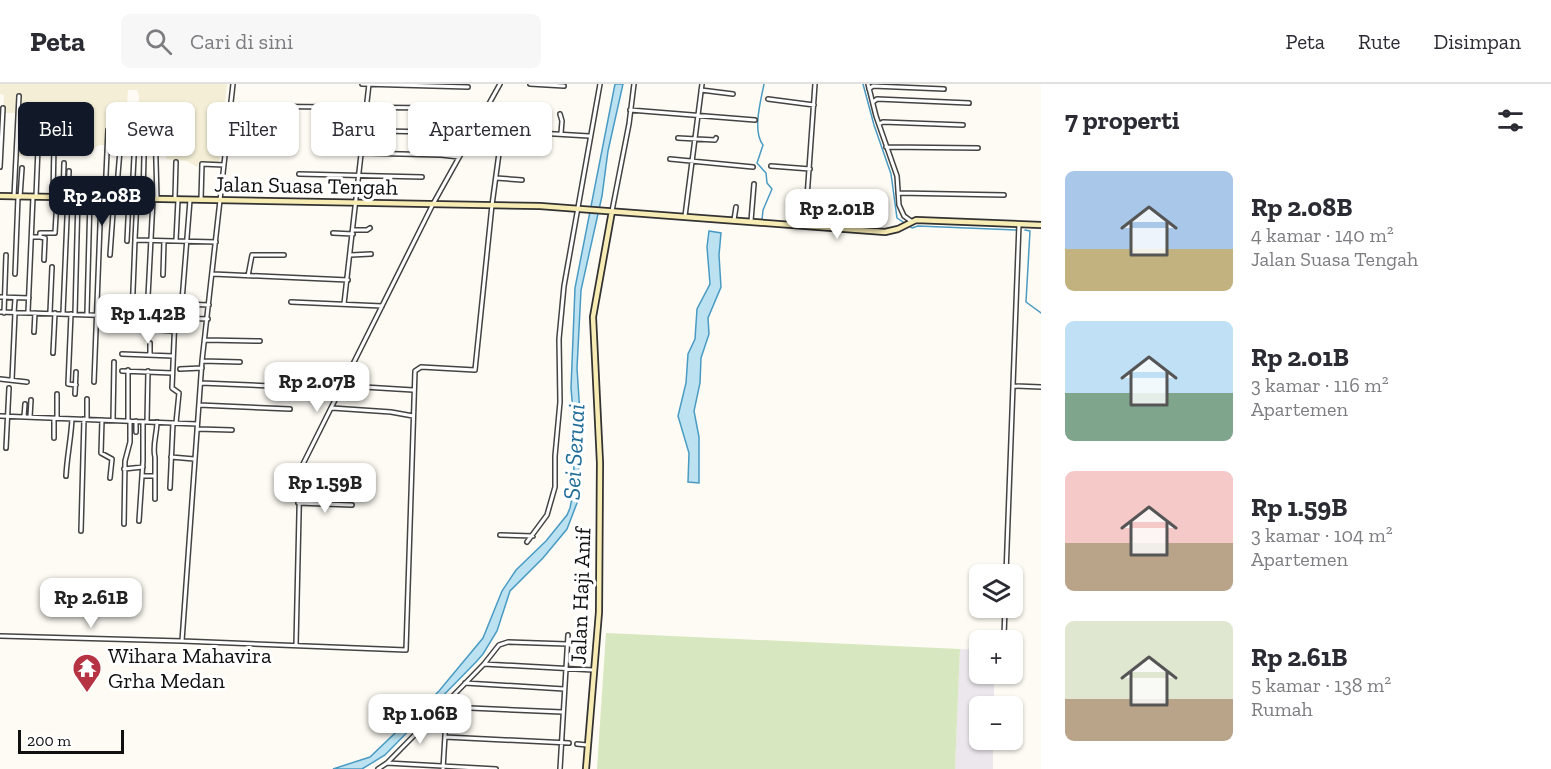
<!DOCTYPE html>
<html lang="id">
<head>
<meta charset="utf-8">
<style>
	body { margin:0; font-family:"Zilla Slab",serif; background:#f7f7f7; color:#2b2b33; height:100vh; display:flex; flex-direction:column; font-size:22px; white-space:nowrap }
	* { box-sizing:border-box; margin:0 }
	p { font-size:20px; color:#7c7c81 }
	.icon { flex:none; width:33px; height:33px; fill:none; stroke:currentColor; stroke-width:2; stroke-linecap:round; stroke-linejoin:round }
	.map { position:relative; flex:1; overflow:hidden }
	.sheet { display:flex; flex-direction:column; background:#fff; width:510px }
	.sheet>* { flex:none }
	.top-card { position:absolute; left:18px; top:18px; width:570px; height:54px; display:flex; gap:12px }
	.buttons { position:absolute; left:969px; top:480px; display:grid; gap:12px }
	.buttons a { display:grid; place-items:center; width:54px; height:54px; border-radius:9px; background:#fff; box-shadow:0 2px 4px #0004; font-size:30px }
	.scale { position:absolute; left:18px; bottom:15px; width:106px; box-sizing:border-box; padding-left:6px; border:3px solid #101010; border-top:0; font-size:16px; line-height:21px; white-space:nowrap; color:#101010; -webkit-text-stroke:4px #fff; paint-order:stroke }
	.price { position:absolute; translate:-50% -51px; padding:0 14px; border-radius:12px; background:#fff; color:#222; font-size:20px; line-height:39px; filter:drop-shadow(0 2px 3px #0008) }
	.price::after { content:''; position:absolute; left:50%; top:36px; width:18px; height:14px; margin-left:-9px; background:inherit; clip-path:polygon(0 0,100% 0,50% 100%) }
	.price.active { background:#111827; color:#fff }
	ul { padding:0; list-style:none }
	li { display:flex; align-items:center; gap:18px; height:150px; padding:0 24px }
	li span { display:grid; place-items:center; flex:none; width:168px; height:120px; border-radius:9px; color:#555 }
	li>.icon { margin-inline-start:auto }
	span .icon { width:72px; height:72px; fill:#fffc; stroke-width:1 }
	li b { font-size:26px }
	h2 { display:flex; justify-content:space-between; align-items:center; height:72px; padding:0 24px; font-size:26px }
	.chip { padding:0 21px; border-radius:9px; background:#fff; box-shadow:0 2px 4px #0004; font-size:21px; line-height:54px }
	.chip.active { background:#111827; color:#fff }
	header { display:flex; align-items:center; gap:36px; box-sizing:border-box; height:84px; padding:0 30px; background:#fff; border-bottom:2px solid #e1e1e2 }
	header strong { font-size:28px }
	nav { display:flex; gap:33px; margin-inline-start:auto; font-size:21px }
	.search { width:420px; height:54px; background:#f7f7f7; display:flex; align-items:center; gap:15px; box-sizing:border-box; padding:0 21px; border-radius:9px; color:#7c7c81; font-size:22px }
	main { display:flex; flex:1; min-height:0 }
	.map>svg:first-child { display:block }
	.industrial { fill:#ece6ed }
	.farmland { fill:#f3eed5 }
	.green { fill:#d7e7bf }
	.water { fill:#bce2f1; stroke:#499bc3; stroke-width:1.5 }
	.lines { fill:none; stroke-linecap:round; stroke-linejoin:round }
	.stream { stroke:#499bc3; stroke-width:1.5 }
	.street-casing { stroke:#434343; stroke-width:6 }
	.secondary-casing { stroke:#323232; stroke-width:8 }
	.street { stroke:#fff; stroke-width:3 }
	.secondary { stroke:#f8ecb5; stroke-width:4.5 }
	.labels { text-anchor:middle; stroke-width:6; stroke-linejoin:round; paint-order:stroke }
	.street-label { font-size:22px; fill:#101010; stroke:#fff }
	.poi-label { font-size:22px; fill:#101010; stroke:#fff; text-anchor:start }
	.water-label { font-size:24px; font-style:italic; fill:#226e98; stroke:#fff }
</style>
</head>
<body>
<header>
<strong>Peta</strong>
<div class="search"><svg class="icon" aria-label="search" viewBox="0 0 24 24"><circle cx="10" cy="10" r="6"/><path d="M15 15l6 6"/></svg>Cari di sini</div>
<nav><a>Peta</a><a>Rute</a><a>Disimpan</a></nav>
</header>
<main>
<div class="map">
<svg width="1041" height="685" viewBox="0 0 1041 685">
	<rect width="100%" height="100%" fill="#fefbf4"/>
	<path class="industrial" d="M960 565 979 566 980 590H994V622H980V656H993V685H955Z"/>
	<path class="farmland" d="M0 0H227L219 79 200 78 197 83 187 77 166 75 167 36H147V43H138L139 12 137 6H128L124 61H99L82 73V51H69V49L62 48 61 45H49L38 48 33 72H17L18 29H3L4 11 0 10Z"/>
	<path class="green" d="M606 549 960 565 955 685H597Z"/>
	<path class="water" d="M615 0H623L608 67 602 112 581 206 577 284 581 346 577 419 567 445 543 474 510 507 497 547 483 570 476 578 385 671 362 685H333L370 673 439 607 483 554 502 507 516 486 546 457 567 431 570 424 573 409 575 351 571 304 575 204Z
		M709 147 721 149 719 171 721 203 708 234 709 250 701 274 700 299 694 327 699 353V399L688 398 689 369 678 332 686 299 688 270 695 255 697 225 710 200 707 163Z"/>
	<g class="lines">
		<path class="stream" d="M863 0 874 41 891 90 897 134 912 144 918 142 1016 146
			M762 136 763 126 772 105 767 99 766 89 757 79 763 61C752 47 761 16 764 0
			M1025 146 1030 147 1026 218 1041 229"/>
		<g class="street-casing">
			<path id="street" d="M362 0 468 3
				M530 0 564 2
				M868 0 876 32 897 92 899 121 904 132 911 137
				M869 5 873 2 944 5
				M701 6 733 10
				M768 15 814 21
				M873 18 877 15 969 19
				M231 22 437 24
				M487 22 547 27
				M630 26 755 36
				M560 30 562 37 561 49
				M879 40 883 38 963 41
				M327 46 434 48
				M678 54 715 56 716 54
				M886 63 978 64
				M361 69 441 71 459 73
				M670 75 753 83
				M771 82 810 85
				M0 83 3 24
				M299 90 422 93
				M496 94 522 96
				M898 109 1004 111
				M14 113 19 12
				M20 113 22 84
				M36 113 39 39
				M105 113 108 46
				M132 113 136 32
				M53 114 54 60
				M63 114 64 79
				M143 114 144 72
				M157 114 155 42 158 37 160 23
				M175 114 176 78
				M116 115 120 66
				M201 115 202 80 224 81
				M190 116 182 217 184 220 209 221
				M612 127 629 40 634 0
				M685 132 702 0
				M734 136 736 123
				M751 137 754 100
				M805 142 815 0
				M354 146H367L370 144
				M333 149 353 150
				M32 153H40V149H55L57 114
				M40 153 45 154 44 176
				M135 155 137 115
				M176 156 178 116
				M127 157 129 115
				M110 171 114 115
				M351 171 371 170
				M15 190 18 113
				M213 190 348 196
				M163 191 164 157
				M248 192 252 171H284
				M0 213 29 214
				M291 218 382 222
				M344 220 369 0
				M0 228 208 235
				M28 228 33 113
				M50 228 52 183
				M4 229 6 171
				M14 229 15 215
				M63 229 69 87
				M87 229 90 114
				M71 230 68 300 76 301
				M75 230 78 114
				M132 232 135 156 216 158
				M147 232 153 116
				M175 233 172 304 179 309 176 339
				M125 244 174 247
				M34 248 35 229
				M205 256 260 257
				M150 259V271
				M53 269 55 229
				M122 270 173 272
				M202 277 240 278
				M180 285 202 284
				M122 287 172 289
				M306 294 307 303
				M0 295 27 298
				M12 296 15 229
				M94 298 101 115
				M201 299 341 305 345 308 364 303 413 306
				M1013 302 1041 303
				M75 310 76 288
				M199 321 290 325
				M332 324 391 328 413 332
				M0 332 197 340
				M24 333 25 320
				M30 333 31 316
				M57 334V310
				M87 335V315
				M102 336 101 369 112 375 110 394
				M113 336 114 278
				M128 337V286
				M136 337V348
				M147 338 148 287
				M197 345 232 346
				M54 354V334
				M6 364 9 304
				M171 373 194 375
				M124 385 143 383
				M66 392C67 372 71 355 72 335
				M142 392H155
				M170 404 173 339
				M155 415V373C152 363 157 349 157 338
				M298 419 352 421
				M139 437 143 377V338
				M124 440 125 377 130 358V337
				M81 447 84 335
				M500 451 533 452
				M527 458 547 431 555 403V372L560 318 559 255 564 202 600 0
				M1006 490 1019 140
				M0 552 182 557 406 566 415 287 421 283 475 286 492 121 502 47 589 52
				M1004 552 1005 524
				M182 557 202 277 233 0
				M296 561 300 386 433 120 500 0
				M484 580 593 586
				M465 599 564 605
				M447 623 562 628
				M428 636 446 637
				M445 653 569 659
				M577 660 587 661
				M387 679 496 685
				M378 685 387 679 447 618
				M443 685 447 618 484 580 499 561 508 558 567 560
				M560 685 568 551"/>
		</g>
		<g class="secondary-casing">
			<path id="secondary" d="M0 112 540 122 885 148 898 145 916 136 1041 141
				M586 685 599 528 600 379 593 233 612 127"/>
		</g>
		<use href="#street" class="street"/>
		<use href="#secondary" class="secondary"/>
	</g>
	<defs>
		<g id="temple-pin" transform="scale(1.5)"><path d="M0 17L-7.5 6A9.5 9.5 0 1 1 7.5 6Z" fill="#b53343" stroke="#fff"/><path d="M0-6L5-2H3V0L6.5 2.5H4V6H1.5V3h-3V6H-4V2.5H-6.5L-3 0V-2H-5Z" fill="#fff"/></g>
	</defs>
	<g fill-rule="evenodd">
		<use href="#temple-pin" x="87" y="584"/>
	</g>
	<g class="labels">
		<g class="street-label">
			<text transform="translate(306 101) rotate(1)" y="8">Jalan Suasa Tengah</text>
			<text transform="translate(580 512) rotate(-88)" y="8">Jalan Haji Anif</text>
		</g>
		<g class="poi-label">
			<text x="108" y="579">Wihara Mahavira<tspan x="108" dy="25">Grha Medan</tspan></text>
		</g>
		<g class="water-label">
			<text transform="translate(574 368) rotate(-87)" y="8">Sei Seruai</text>
		</g>
	</g>
</svg>
<div class="buttons">
<a><svg class="icon" aria-label="layers" viewBox="0 0 24 24"><path d="M12 4l9 5-9 5-9-5zM3 14l9 5 9-5"/></svg></a>
<a>+</a>
<a>−</a>
</div>
<div class="scale">200 m</div>
<b class="price active" style="left:102px;top:143px">Rp 2.08B</b>
<b class="price" style="left:837px;top:156px">Rp 2.01B</b>
<b class="price" style="left:148px;top:261px">Rp 1.42B</b>
<b class="price" style="left:317px;top:329px">Rp 2.07B</b>
<b class="price" style="left:325px;top:430px">Rp 1.59B</b>
<b class="price" style="left:91px;top:545px">Rp 2.61B</b>
<b class="price" style="left:420px;top:661px">Rp 1.06B</b>
<div class="top-card">
<a class="chip active">Beli</a>
<a class="chip">Sewa</a>
<a class="chip">Filter</a>
<a class="chip">Baru</a>
<a class="chip">Apartemen</a>
</div>
</div>
<section class="sheet">
<h2>7 properti<svg class="icon" aria-label="filters" viewBox="0 0 24 24"><path d="M4 7h16M4 17h16"/><circle cx="9" cy="7" r="2"/><circle cx="15" cy="17" r="2"/></svg></h2>
<ul>
<li><span style="background:linear-gradient(#a9c7e8 65%,#c2b280 0)"><svg class="icon" aria-label="home" viewBox="0 0 24 24"><path d="M3 11l9-7 9 7M6 9v11h12V9"/></svg></span><div><b>Rp 2.08B</b><p>4 kamar · 140 m²</p><p>Jalan Suasa Tengah</p></div></li>
<li><span style="background:linear-gradient(#bfe0f5 60%,#7fa58c 0)"><svg class="icon" aria-label="home" viewBox="0 0 24 24"><path d="M3 11l9-7 9 7M6 9v11h12V9"/></svg></span><div><b>Rp 2.01B</b><p>3 kamar · 116 m²</p><p>Apartemen</p></div></li>
<li><span style="background:linear-gradient(#f6c9c9 60%,#b9a48a 0)"><svg class="icon" aria-label="home" viewBox="0 0 24 24"><path d="M3 11l9-7 9 7M6 9v11h12V9"/></svg></span><div><b>Rp 1.59B</b><p>3 kamar · 104 m²</p><p>Apartemen</p></div></li>
<li><span style="background:linear-gradient(#dfe7d0 65%,#b9a48a 0)"><svg class="icon" aria-label="home" viewBox="0 0 24 24"><path d="M3 11l9-7 9 7M6 9v11h12V9"/></svg></span><div><b>Rp 2.61B</b><p>5 kamar · 138 m²</p><p>Rumah</p></div></li>
</ul>
</section>
</main>
</body>
</html>
